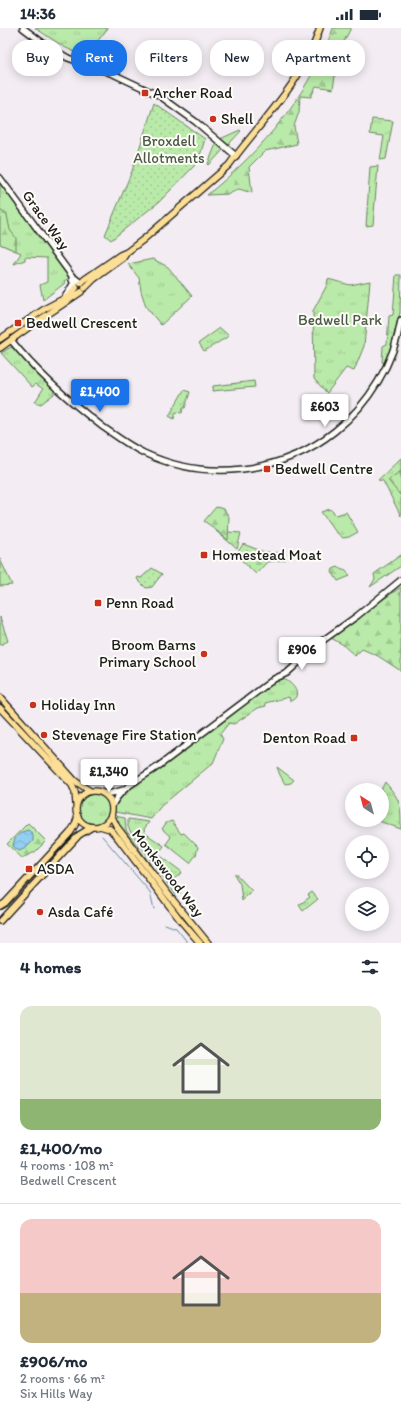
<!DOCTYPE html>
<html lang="en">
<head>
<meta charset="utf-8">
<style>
	body { margin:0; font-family:Itim,sans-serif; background:#f2f2f3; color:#1f2937; height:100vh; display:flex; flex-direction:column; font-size:15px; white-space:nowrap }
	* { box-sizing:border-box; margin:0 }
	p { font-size:13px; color:#747a83 }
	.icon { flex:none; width:22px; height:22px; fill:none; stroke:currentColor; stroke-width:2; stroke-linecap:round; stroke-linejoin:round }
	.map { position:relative; height:915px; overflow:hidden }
	.side { display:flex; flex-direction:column; background:#fff; flex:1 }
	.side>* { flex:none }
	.guide { position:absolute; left:12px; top:12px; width:377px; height:36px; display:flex; gap:8px }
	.needle { width:26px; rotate:324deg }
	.tools { position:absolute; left:345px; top:755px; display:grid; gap:8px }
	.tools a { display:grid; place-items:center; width:44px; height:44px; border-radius:50%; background:#fff; box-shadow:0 2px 10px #0003; font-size:20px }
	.price { position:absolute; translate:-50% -34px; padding:0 9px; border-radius:4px; background:#fff; color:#222; font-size:13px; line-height:26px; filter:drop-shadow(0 1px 2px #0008) }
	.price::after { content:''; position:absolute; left:50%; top:24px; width:12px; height:9px; margin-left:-6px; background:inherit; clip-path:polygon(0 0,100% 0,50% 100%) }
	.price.current { background:#1a73e8; color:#fff }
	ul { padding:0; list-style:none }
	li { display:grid; align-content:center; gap:8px; height:212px; padding:0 20px }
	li+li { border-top:1px solid #e0e1e3 }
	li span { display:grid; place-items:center; height:124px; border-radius:12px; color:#555 }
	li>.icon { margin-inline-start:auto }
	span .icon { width:72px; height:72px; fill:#fffc; stroke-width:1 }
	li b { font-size:17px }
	h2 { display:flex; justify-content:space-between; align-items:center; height:48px; padding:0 20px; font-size:17px }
	.tag { padding:0 14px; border-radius:16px; background:#fff; box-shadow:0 2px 10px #0003; font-size:14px; line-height:36px }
	.tag.current { background:#1a73e8; color:#fff }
	.status { display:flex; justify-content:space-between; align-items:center; height:28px; padding:0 20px; background:#fff; direction:ltr }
	.status svg { height:11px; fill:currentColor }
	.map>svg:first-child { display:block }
	.grass { fill:url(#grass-tufts); stroke:#6b8362 }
	.forest { fill:url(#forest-firs); stroke:#6b8362 }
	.garden { fill:url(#garden-dots); stroke:#6b8362 }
	.water { fill:url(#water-waves); stroke:#63879d }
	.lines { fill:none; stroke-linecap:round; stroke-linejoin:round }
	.stream { stroke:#63879d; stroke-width:1 }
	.secondary-casing { stroke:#1c1c1c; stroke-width:8 }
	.primary-casing { stroke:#1c1c1c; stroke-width:8 }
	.secondary { stroke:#fdfcf7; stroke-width:5 }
	.primary { stroke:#fcde96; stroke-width:5.5 }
	.poi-dot { fill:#c8321e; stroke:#fdfcf7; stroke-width:1.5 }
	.labels { text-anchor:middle; stroke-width:4; stroke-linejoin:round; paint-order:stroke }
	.poi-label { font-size:15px; fill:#1c1c1c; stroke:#fdfcf7; text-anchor:start }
	.park-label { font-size:15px; fill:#4b5a46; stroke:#fdfcf7 }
	.street-label { font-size:15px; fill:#1c1c1c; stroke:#fdfcf7 }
</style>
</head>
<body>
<div class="status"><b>14:36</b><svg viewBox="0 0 49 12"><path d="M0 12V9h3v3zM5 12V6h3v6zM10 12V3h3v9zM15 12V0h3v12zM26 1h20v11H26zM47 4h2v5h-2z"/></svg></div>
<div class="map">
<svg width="401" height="915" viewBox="0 0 401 915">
	<defs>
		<pattern id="grass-tufts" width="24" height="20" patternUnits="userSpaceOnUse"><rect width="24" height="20" fill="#baeaa9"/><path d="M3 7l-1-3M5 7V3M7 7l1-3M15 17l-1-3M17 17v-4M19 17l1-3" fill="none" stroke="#9fc891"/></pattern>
		<pattern id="forest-firs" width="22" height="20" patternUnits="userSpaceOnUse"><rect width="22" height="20" fill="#baeaa9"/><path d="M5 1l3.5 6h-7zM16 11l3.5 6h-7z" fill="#9fc891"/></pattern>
		<pattern id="garden-dots" width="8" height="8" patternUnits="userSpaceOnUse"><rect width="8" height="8" fill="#baeaa9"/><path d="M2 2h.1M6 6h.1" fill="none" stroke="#9fc891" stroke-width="1.8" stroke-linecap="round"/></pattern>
		<pattern id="water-waves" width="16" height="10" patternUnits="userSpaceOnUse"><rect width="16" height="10" fill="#93cef3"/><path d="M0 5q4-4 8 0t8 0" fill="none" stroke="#7eb0d0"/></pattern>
	</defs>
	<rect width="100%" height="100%" fill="#f3edf3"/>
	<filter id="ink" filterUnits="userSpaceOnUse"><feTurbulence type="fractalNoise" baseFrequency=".025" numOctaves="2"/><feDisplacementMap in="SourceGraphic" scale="8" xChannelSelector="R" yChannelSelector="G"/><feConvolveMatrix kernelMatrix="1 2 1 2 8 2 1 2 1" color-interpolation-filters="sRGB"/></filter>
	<g filter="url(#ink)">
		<path class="grass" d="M35 0H108L85 29 64 19Z
			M372 91 393 93 386 131 380 132 384 108 370 106Z
			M240 102 241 103 228 117 220 111Z
			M216 116 223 122 209 137 208 136Z
			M378 138 373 197 366 198 370 139Z
			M0 155 69 250 64 253 65 255 43 272 40 257 47 254V230L25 229V232L14 236 21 225 0 216Z
			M153 231 168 239 192 268 161 297 146 279 141 263 139 250 128 236Z
			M396 247H401L400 285 393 310 392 317 385 336 382 334 383 318 387 316 389 288 393 287Z
			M328 251 350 257 370 253 364 318 354 343 346 340 327 365 314 351 313 283 327 257Z
			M220 300 229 308 204 323 199 315Z
			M11 319 14 321 54 362V366L41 376 35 374 43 361 36 356 32 359 1 325Z
			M254 353 255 359 212 363 213 358Z
			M184 362 190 364 185 380H183L182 385 176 384 174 391 169 388Z
			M401 430V488L383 453 378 452Z
			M330 481 336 487 346 484 358 504 349 509 343 510 335 503 321 484Z
			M216 503 241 505 237 521Z
			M0 531 12 557 0 558Z
			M0 589 8 613 0 617Z
			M279 650C289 650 306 668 290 673L289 669 265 675 266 678 258 680 234 696 229 695 220 706 223 711 213 735 161 778 151 791 115 784V777L118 771 125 763 164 738 275 652Z
			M277 739 294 752 291 755 285 756 280 747Z
			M385 754C401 773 401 776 401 801L376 792H382V762H381Z
			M79 781a15 15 0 1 1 30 0a15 15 0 1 1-30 0Z
			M115 788 125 790 126 802 153 840 154 844 119 800Z
			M128 791 149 794 144 801 145 805 164 818 158 826 182 844 172 853 181 865 175 866 132 806 128 799Z
			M172 793 181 806 184 805 198 819 196 827 190 835 166 816 171 809 162 801 166 795Z
			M235 845 252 863 242 873 240 856 235 848Z
			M312 864 318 871 303 883 299 877 310 869 308 867Z"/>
		<path class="forest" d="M333 0H351L341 19 338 34H337L333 61 316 58 311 69 300 68 299 84 294 98 297 116 265 123 249 139 252 165 239 161 229 166 207 167C255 128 299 79 323 23 327 15 331 8 333 0Z
			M0 182 7 187 10 202 16 210V223L0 216Z
			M401 443V466L400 467 388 452Z
			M216 479 224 481 229 489 228 512C220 506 213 499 204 493Z
			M243 516 264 524 283 525 285 532 267 534 256 546 236 527Z
			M401 527V538L370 559 375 551 374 546Z
			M338 539 342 542H345L350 548 338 553 332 544 333 541Z
			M401 559V643L378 628 362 621 355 628 342 616 329 609Z
			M28 795 46 813 35 824 22 830 7 816Z"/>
		<path class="garden" d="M154 75 205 111 198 134 160 173 111 212 105 207 132 143Z
			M152 540 162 546 152 559 146 560 137 551 138 549 141 550Z"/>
		<path class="water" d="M28 802 33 806V813L26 820 19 823 13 818C14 809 20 804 28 802Z"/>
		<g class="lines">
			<path class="stream" d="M102 808 150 864 154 881
				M165 896 176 900 188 915"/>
			<g class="secondary-casing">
				<path id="secondary" d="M23 0 47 18 68 30 113 46 160 68 196 94 236 128
					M0 150 72 248V252L76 259
					M72 248 81 255
					M65 269 73 256
					M11 312C38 346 69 373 103 399 116 408 129 418 144 425 206 454 281 446 335 403 369 376 394 335 401 292
					M103 765H112L123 762
					M112 778C121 758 143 750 160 737 198 708 236 680 274 651L287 645 322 613 357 588 401 552"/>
			</g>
			<g class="primary-casing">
				<path id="primary" d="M81 255 85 251 120 227 127 224 144 211 229 137C261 93 304 53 320 0
					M85 260 94 251 123 230 127 224
					M0 311 46 280 69 268 76 260
					M0 320 29 299 81 264
					M0 669 75 753 90 763
					M0 680 72 757 75 764 76 776
					M76 781a18 18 0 1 1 36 0a18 18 0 1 1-36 0Z
					M111 787 117 799 168 866 208 915
					M100 798 110 801 118 810 181 893 200 915
					M0 878 5 875 70 805 75 797 78 788
					M0 893 79 807 92 799"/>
			</g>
			<use href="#secondary" class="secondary"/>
			<use href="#primary" class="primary"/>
		</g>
	</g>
	<g class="poi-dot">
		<rect x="141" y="61" width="8" height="8" rx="2"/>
		<circle cx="213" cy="91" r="4"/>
		<rect x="14" y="291" width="8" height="8" rx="2"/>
		<rect x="263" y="437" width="8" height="8" rx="2"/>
		<rect x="200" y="523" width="8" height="8" rx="2"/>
		<rect x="94" y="571" width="8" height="8" rx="2"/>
		<circle cx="204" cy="626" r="4"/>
		<circle cx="33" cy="677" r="4"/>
		<circle cx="44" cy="707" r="4"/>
		<rect x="350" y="706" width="8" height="8" rx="2"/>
		<rect x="25" y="837" width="8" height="8" rx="2"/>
		<circle cx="40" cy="884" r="4"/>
	</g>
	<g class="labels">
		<g class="poi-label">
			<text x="153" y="70">Archer Road</text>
			<text x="221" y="96">Shell</text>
			<text x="26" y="300">Bedwell Crescent</text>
			<text x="275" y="446">Bedwell Centre</text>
			<text x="212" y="532">Homestead Moat</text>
			<text x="106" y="580">Penn Road</text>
			<text x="196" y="622" text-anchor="end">Broom Barns<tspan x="196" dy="17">Primary School</tspan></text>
			<text x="41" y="682">Holiday Inn</text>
			<text x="52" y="712">Stevenage Fire Station</text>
			<text x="346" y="715" text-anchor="end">Denton Road</text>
			<text x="37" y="846">ASDA</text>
			<text x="48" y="889">Asda Café</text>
		</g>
		<g class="park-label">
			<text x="169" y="118">Broxdell<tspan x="169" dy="17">Allotments</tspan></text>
			<text x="340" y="297">Bedwell Park</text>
		</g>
		<g class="street-label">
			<text transform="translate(46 192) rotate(54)" y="5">Grace Way</text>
			<text transform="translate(168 845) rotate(52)" y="5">Monkswood Way</text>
		</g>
	</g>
</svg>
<div class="tools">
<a><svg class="needle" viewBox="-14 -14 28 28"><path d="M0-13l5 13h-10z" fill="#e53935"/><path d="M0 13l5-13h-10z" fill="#747a83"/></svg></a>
<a><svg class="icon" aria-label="locate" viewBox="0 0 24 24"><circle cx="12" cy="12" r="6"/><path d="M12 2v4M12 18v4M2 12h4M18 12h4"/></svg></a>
<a><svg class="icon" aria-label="layers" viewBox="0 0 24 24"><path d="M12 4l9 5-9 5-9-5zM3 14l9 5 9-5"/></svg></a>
</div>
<b class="price current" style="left:100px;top:385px">£1,400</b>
<b class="price" style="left:325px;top:400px">£603</b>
<b class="price" style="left:302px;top:643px">£906</b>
<b class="price" style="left:109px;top:765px">£1,340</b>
<div class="guide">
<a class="tag">Buy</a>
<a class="tag current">Rent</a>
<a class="tag">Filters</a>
<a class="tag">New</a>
<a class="tag">Apartment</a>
</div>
</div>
<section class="side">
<h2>4 homes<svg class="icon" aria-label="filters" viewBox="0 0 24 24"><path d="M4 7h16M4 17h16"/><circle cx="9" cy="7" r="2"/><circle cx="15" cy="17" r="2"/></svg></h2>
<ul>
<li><span style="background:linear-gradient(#dfe7d0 75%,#8fb573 0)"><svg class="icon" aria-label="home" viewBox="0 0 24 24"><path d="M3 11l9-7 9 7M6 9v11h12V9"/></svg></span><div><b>£1,400/mo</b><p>4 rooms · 108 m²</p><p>Bedwell Crescent</p></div></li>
<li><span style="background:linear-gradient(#f6c9c9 60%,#c2b280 0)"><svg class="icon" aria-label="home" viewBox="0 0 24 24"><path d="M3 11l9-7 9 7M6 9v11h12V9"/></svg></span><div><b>£906/mo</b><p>2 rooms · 66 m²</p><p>Six Hills Way</p></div></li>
</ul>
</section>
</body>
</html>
